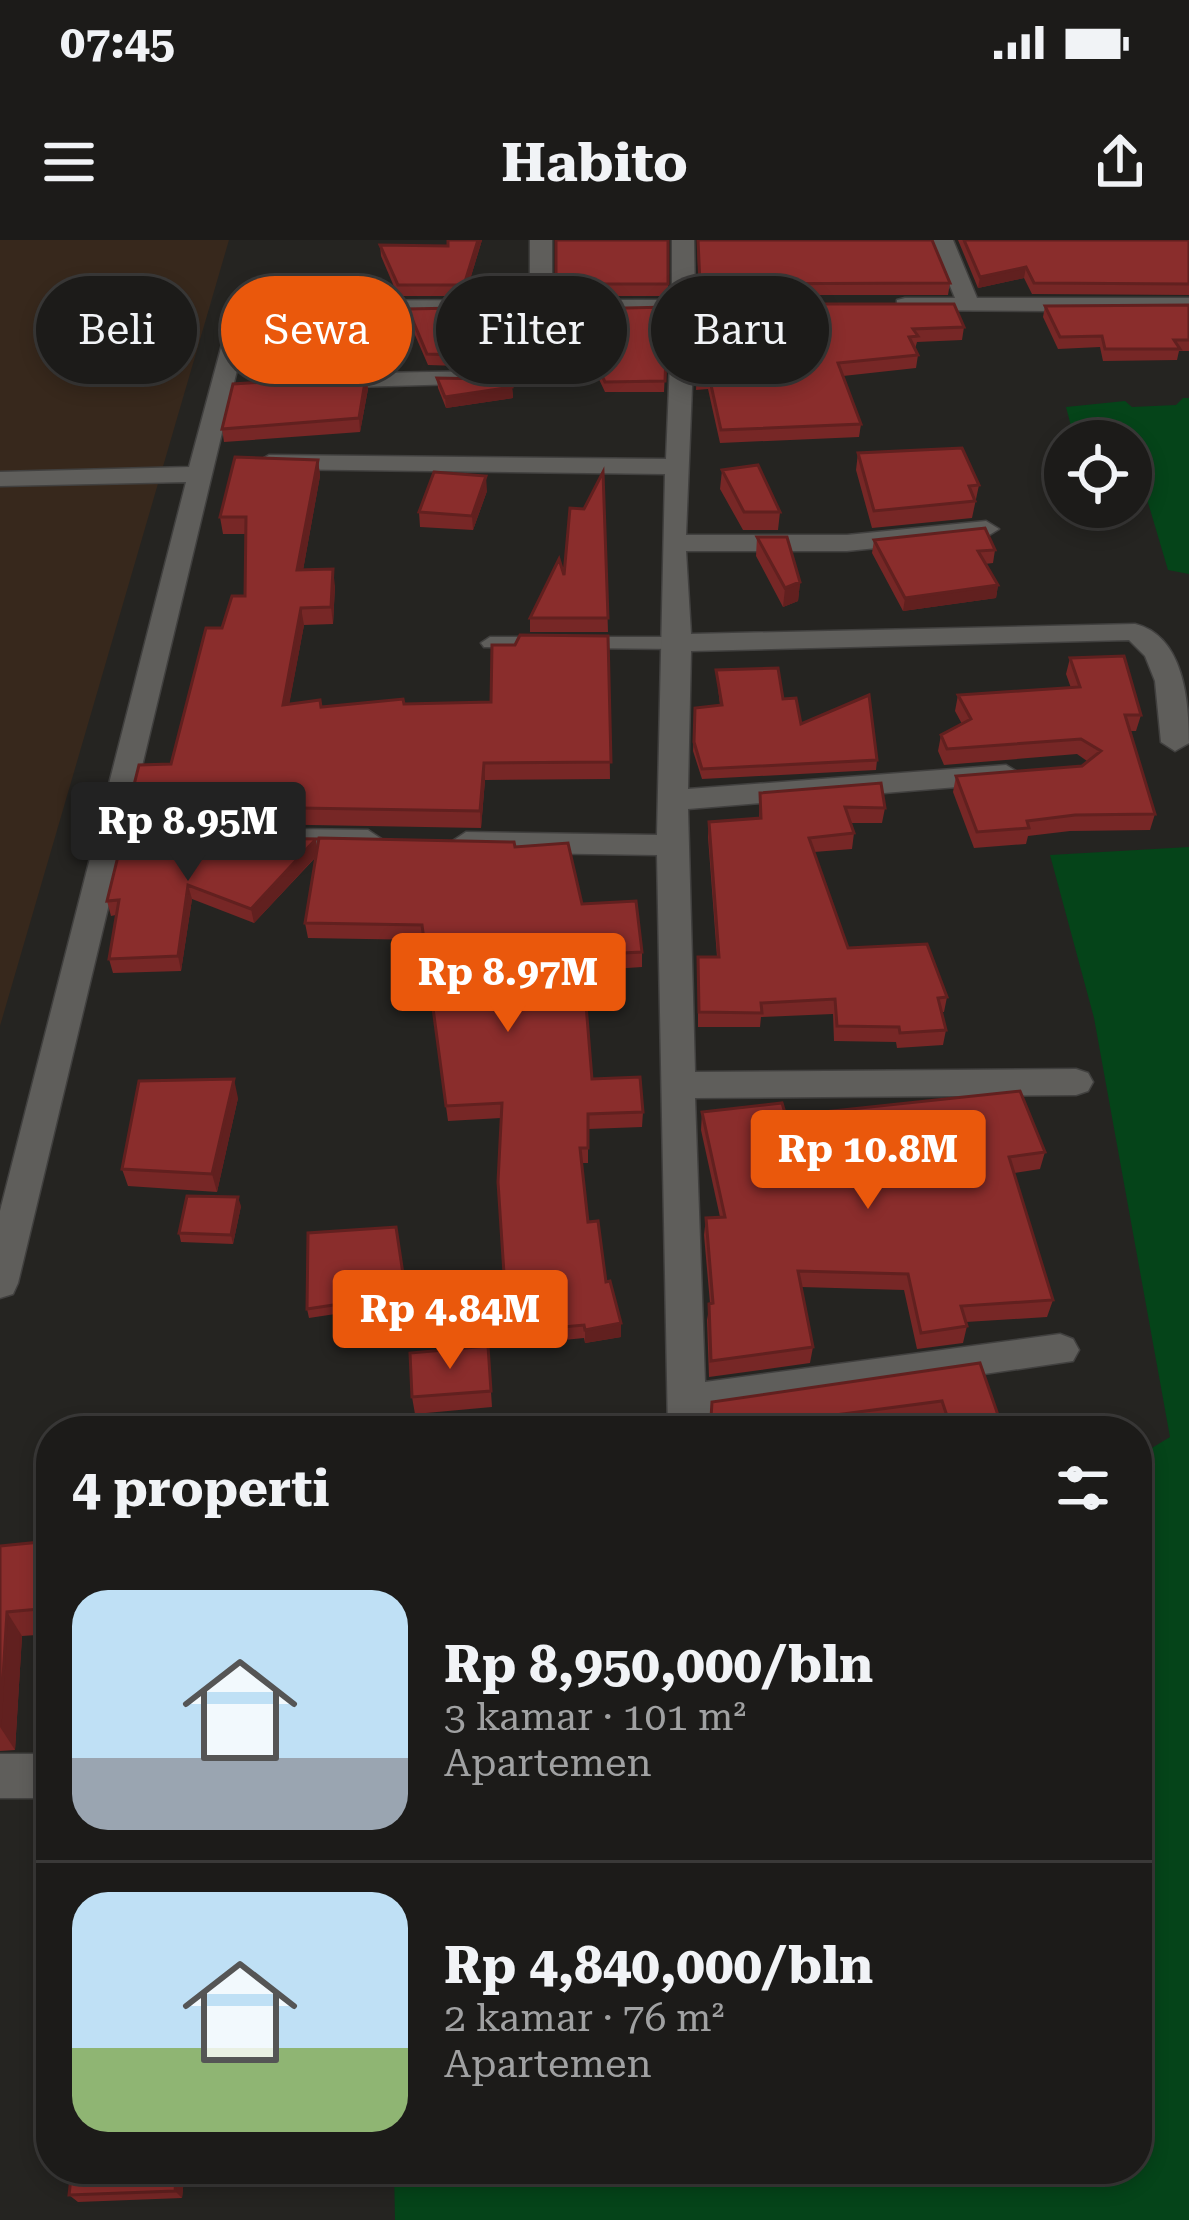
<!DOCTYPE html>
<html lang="id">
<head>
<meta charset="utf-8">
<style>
	body { margin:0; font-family:"Roboto Serif",serif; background:#252422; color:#f1f3f6; height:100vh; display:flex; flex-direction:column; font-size:45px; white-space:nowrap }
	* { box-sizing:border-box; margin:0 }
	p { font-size:39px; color:#a0a1a2 }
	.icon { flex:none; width:66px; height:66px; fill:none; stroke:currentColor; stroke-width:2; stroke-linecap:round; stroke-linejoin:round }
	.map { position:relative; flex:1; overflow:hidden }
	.side { position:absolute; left:36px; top:1176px; width:1116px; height:768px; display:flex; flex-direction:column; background:#1c1b19; border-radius:48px; box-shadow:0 6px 18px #0003,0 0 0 3px #3a3938 }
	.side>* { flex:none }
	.guide { position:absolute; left:36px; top:36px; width:1119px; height:108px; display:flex; gap:24px }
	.buttons { position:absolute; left:1044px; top:180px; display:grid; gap:24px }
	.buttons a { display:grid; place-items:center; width:108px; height:108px; border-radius:50%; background:#1c1b19; box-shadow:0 6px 18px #0003,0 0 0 3px #3a3938; font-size:60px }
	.price { position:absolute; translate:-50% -102px; padding:0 27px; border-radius:12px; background:#ea580c; color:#fff; font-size:39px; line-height:78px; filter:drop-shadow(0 3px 6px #0008) }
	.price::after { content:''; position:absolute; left:50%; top:72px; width:36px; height:27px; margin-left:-18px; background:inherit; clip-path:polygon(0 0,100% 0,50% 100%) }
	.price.on { background:#222; color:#fff }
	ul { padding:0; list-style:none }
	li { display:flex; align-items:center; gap:36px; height:300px; padding:0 36px }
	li+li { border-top:3px solid #3a3938 }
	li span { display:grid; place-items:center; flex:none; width:336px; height:240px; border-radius:36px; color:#555 }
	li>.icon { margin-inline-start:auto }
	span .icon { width:144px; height:144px; fill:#fffc; stroke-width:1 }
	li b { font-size:51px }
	h2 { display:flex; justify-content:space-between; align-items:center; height:144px; padding:0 36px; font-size:51px }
	.chip { padding:0 42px; border-radius:54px; background:#1c1b19; box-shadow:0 6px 18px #0003,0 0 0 3px #3a3938; font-size:42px; line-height:108px }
	.chip.on { background:#ea580c; color:#fff }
	.status { display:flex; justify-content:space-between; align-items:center; height:84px; padding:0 60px; background:#1c1b19; direction:ltr }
	.status svg { height:33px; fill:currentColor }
	header { display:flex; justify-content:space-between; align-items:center; height:156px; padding:0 36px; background:#1c1b19; font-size:54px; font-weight:700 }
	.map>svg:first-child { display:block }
	.industrial { fill:#37281c }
	.green { fill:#054419 }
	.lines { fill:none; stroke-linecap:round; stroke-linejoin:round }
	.service-casing { stroke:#41403f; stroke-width:3 }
	.minor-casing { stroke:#41403f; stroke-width:3 }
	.service { fill:#5f5e5b; fill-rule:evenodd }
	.minor { fill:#5f5e5b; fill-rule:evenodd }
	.wall { fill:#772726 }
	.shaded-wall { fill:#61201f }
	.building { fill:#8a2d2c; stroke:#61201f; stroke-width:3 }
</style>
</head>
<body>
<div class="status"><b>07:45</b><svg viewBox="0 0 49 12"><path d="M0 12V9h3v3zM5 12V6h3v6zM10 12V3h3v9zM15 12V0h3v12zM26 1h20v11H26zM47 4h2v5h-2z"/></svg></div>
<header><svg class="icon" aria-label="menu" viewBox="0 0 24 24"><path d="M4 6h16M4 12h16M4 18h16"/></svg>Habito<svg class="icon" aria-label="share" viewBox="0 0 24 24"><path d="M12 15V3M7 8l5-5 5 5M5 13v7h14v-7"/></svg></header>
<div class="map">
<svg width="1189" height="1980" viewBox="0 0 1189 1980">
	<rect width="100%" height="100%" fill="#252421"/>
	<path class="industrial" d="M0 0H229L0 786Z"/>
	<path class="green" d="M1183 158H1189V334L1168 330 1141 239 1131 240V201H1075L1066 167 1125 161 1132 167 1176 165Z
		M1189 607V1980H395L394 1929H1137V1217L1170 1197 1094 778 1050 615Z"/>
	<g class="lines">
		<g class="service-casing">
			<path id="service" d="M490 397H678L687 403 678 409 484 407 481 403Z"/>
		</g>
		<g class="minor-casing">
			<path id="minor" d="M530 0H552V60H672V0H694L695 60 748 59 759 66 748 73H695L686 295H847L986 281 999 289 986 297 847 311H686L691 394 1135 384C1184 396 1189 461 1189 503L1175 511 1161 502 1155 441 1145 416 1129 400 691 411 688 549 1006 525 1021 534 1006 543 688 569 695 832 1076 829 1088 833 1093 842 1088 851 1076 855 695 858 705 1142 1060 1094 1073 1099 1079 1110 1073 1121 706 1175V1191H668L657 615 466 612 451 602 466 592 657 595 665 234 269 229 257 222 269 215 666 219 672 73 250 76 18 1043 13 1054 0 1058V971L186 242 0 246V232L189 227 232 67 254 61 530 60Z
				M931 0H953L977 58H1189V72L897 70V60L905 58H955Z
				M488 131 500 138 496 143 318 148 306 141 318 134Z
				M154 587 368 590 383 600 368 610 143 604 139 597 143 590Z
				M0 1514H51V1558H0Z"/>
		</g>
		<use href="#service" class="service"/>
		<use href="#minor" class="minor"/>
	</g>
	<path class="wall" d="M448 0H482L465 56H398L381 16 380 5 448 6Z
		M556 0H668V56H556Z
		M697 0H932L950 43 948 55H699Z
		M958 0H1189V55L1032 54 1024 38 978 48Z
		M700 64 964 87 962 100 917 102 915 109 918 115 916 128 843 136 861 184 859 197 720 203 708 149 696 150Z
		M1189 65V111H1179L1177 120 1103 121 1100 107 1058 109 1043 77 1045 66Z
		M668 67 664 152H605L588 116 537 120 536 115 534 120 506 123 512 147 513 158 446 168 438 148 437 138 487 139 496 132 488 127 428 125 408 79V69L457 72Z
		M361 109 363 127 241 133 238 116Z
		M366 136 368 149 360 192 224 202 222 189Z
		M858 213 979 245 972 278 872 288 856 230Z
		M318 220 320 236 303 330 335 346 333 384 304 385 289 464 321 467 491 462 515 405 608 396 610 539 485 540 481 588 134 582 129 565 171 524 222 388 245 356 246 294H223L220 277Z
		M722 230 780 272 778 290H743L720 249Z
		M603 232 608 392H530V378L564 335 584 269Z
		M487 251 473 290 420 287 419 272Z
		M757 297 800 342 798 361 783 367 756 316Z
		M874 300 995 310 993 323 985 324 998 345 996 358 903 371 872 313Z
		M1070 418 1141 475 1136 491H1130L1155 574 1150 590 1070 591 1028 596 1026 604 974 608 953 552 956 536 1082 526 1087 521 1077 514 944 525 938 511 941 495 962 484 955 471 958 455 1071 448 1066 434Z
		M716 430 783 459 801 484 877 520 876 530 702 539 693 511 695 468 720 465Z
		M760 553 885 568 882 583H850L854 593 852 609 814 612 848 708 947 757 944 772H941L946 790 943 805 897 808 896 802 834 801 833 774 761 777 760 787H698V717H717L708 597 709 582 759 579Z
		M317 607H515L642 712V727L583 731 592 839 643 872 642 887 588 889V923H581L588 982 621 1097 585 1103 584 1098 494 1107 489 1051 505 1049 501 878 448 881 423 700 308 698 305 683 316 617 254 683 192 659 181 731 113 733 109 719 116 675 111 676 107 661Z
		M238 858 217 952 128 946 122 929Z
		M702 872 786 876 1045 912 1040 929 1014 933 1053 1060 1047 1077 966 1082 967 1086 963 1103 917 1109 904 1050 801 1047 813 1107 810 1123 709 1137 707 1080 710 1063 704 995 706 978 720 977 701 890Z
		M241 966 233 1004 181 1002 179 993Z
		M396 987 408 1063 309 1078 307 1069Z
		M488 1106 492 1167 415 1174 412 1157Z
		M980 1123 998 1175 993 1191H942L938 1177 831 1191H699L700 1179Z
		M51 1301V1394L22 1396 15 1510 0 1511V1306Z
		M185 1929 182 1958 78 1962 69 1955Z"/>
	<path class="shaded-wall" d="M478 0H482L465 56 464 45Z
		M1026 27 1024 38 978 48 980 37Z
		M366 136 368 149 360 192 359 178Z
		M512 147 513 158 446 168 445 157Z
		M318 220 320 236 300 347 297 330Z
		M486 236 487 251 473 290 472 276Z
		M333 329 335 346 333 384 331 367Z
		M800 342 798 361 783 367 785 348Z
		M998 345 996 358 903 371 905 358Z
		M301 368 304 385 286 482 283 465Z
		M484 523 485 540 481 588 480 571Z
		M316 599 318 614 254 683 251 669Z
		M188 645 192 659 181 731 178 716Z
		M234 839 238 858 217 952 212 934Z
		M238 957 241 966 233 1004 231 995Z
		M621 1083V1097L585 1103V1090Z
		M7 1372 22 1396 15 1510 0 1487Z
		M177 1929H185L182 1958 175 1951Z"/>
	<path class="building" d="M448 0H478L464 45H398L380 5 448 6Z
		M556 0H668V44H556Z
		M698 0H932L950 43 700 44Z
		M964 0H1189V44L1034 43 1026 27 980 37Z
		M251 63H350L361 109 238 116Z
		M700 64H954L964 87 913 89 918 96 909 97 918 115 838 123 861 184 721 190 709 136 697 137Z
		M1189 65V100H1174L1180 109H1105L1102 96 1060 97 1045 66Z
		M668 67 665 141 605 142 587 105 537 109 536 104 534 109 503 112 512 147 445 157 437 138 487 139 504 126 488 116 427 114 408 69 456 68 455 72Z
		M366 136 359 178 222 189 233 144Z
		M962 208 979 245 969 246 975 261 874 271 858 213Z
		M235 217 318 220 297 330 333 329 331 367 301 368 283 465 320 460 321 467 403 459 404 464 491 462 492 405H515L520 395 608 396 611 522 484 523 480 571 129 565 139 525 171 524 206 388H222L232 356H245L246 277H220Z
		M758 225 780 272H744L722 230Z
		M434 232 486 236 472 276 419 272Z
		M603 232 608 378H530L559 319 564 335 570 268 584 269Z
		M985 288 995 310 978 311 998 345 905 358 874 300Z
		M757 297H787L800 342 785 348Z
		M1124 416 1141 475H1125L1155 574 1075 575 1027 581 1029 588 977 592 956 536 1082 526 1101 511 1081 499 947 509 941 495 971 479 958 455 1080 447 1070 418Z
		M778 428 783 459 796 458 801 484 869 455 877 520 702 529 694 502 695 468 722 465 716 430Z
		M881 543 885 568 845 567 854 593 809 598 848 708 927 704 947 757 938 758 946 790 900 793 899 787 837 786 835 759 761 763 762 773 699 772 698 717H719L709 582 761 578 760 553Z
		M123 596 316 599 251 669 188 645 178 716 109 719 119 660 107 661Z
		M319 598 514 602 515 607 568 603 582 664 636 661 642 712 582 715 592 839 640 837 643 872 588 874V908H580L588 982 598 981 606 1042 610 1041 621 1083 585 1090 584 1085 493 1093 489 1051 505 1049 498 942 502 863 446 866 422 685 305 683Z
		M234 839 212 934 122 929 139 841Z
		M1020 851 1045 912 1009 917 1053 1060 961 1066 967 1086 921 1093 908 1034 798 1031 813 1107 711 1121 709 1064 713 1063 706 978 725 977 702 872 782 863 786 876Z
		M187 956 238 957 231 995 179 993Z
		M396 987 406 1054 307 1069 308 993Z
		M488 1106 491 1151 412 1157 410 1113Z
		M980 1123 998 1175 949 1182 942 1161 797 1180 799 1191H702L700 1179 711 1178 712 1162Z
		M51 1301V1368L7 1372 0 1487V1306Z
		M72 1929H177L175 1951 69 1955Z"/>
</svg>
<div class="buttons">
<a><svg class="icon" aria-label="locate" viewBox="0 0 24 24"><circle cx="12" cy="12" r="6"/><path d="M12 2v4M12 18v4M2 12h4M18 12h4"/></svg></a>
</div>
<b class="price on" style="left:188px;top:644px">Rp 8.95M</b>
<b class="price" style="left:508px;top:795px">Rp 8.97M</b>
<b class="price" style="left:868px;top:972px">Rp 10.8M</b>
<b class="price" style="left:450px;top:1132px">Rp 4.84M</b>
<div class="guide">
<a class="chip">Beli</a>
<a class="chip on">Sewa</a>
<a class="chip">Filter</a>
<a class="chip">Baru</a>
</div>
<section class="side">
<h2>4 properti<svg class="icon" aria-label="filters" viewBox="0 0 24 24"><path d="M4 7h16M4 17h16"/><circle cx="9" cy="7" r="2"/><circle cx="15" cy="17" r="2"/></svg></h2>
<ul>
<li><span style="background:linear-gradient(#bfe0f5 70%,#9aa5b1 0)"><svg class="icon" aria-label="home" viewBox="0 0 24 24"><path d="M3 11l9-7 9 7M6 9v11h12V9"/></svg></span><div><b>Rp 8,950,000/bln</b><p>3 kamar · 101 m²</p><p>Apartemen</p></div></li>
<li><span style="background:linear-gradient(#bfe0f5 65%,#8fb573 0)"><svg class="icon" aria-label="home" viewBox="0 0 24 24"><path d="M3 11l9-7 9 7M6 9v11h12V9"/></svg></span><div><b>Rp 4,840,000/bln</b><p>2 kamar · 76 m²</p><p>Apartemen</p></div></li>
</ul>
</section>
</div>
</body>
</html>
